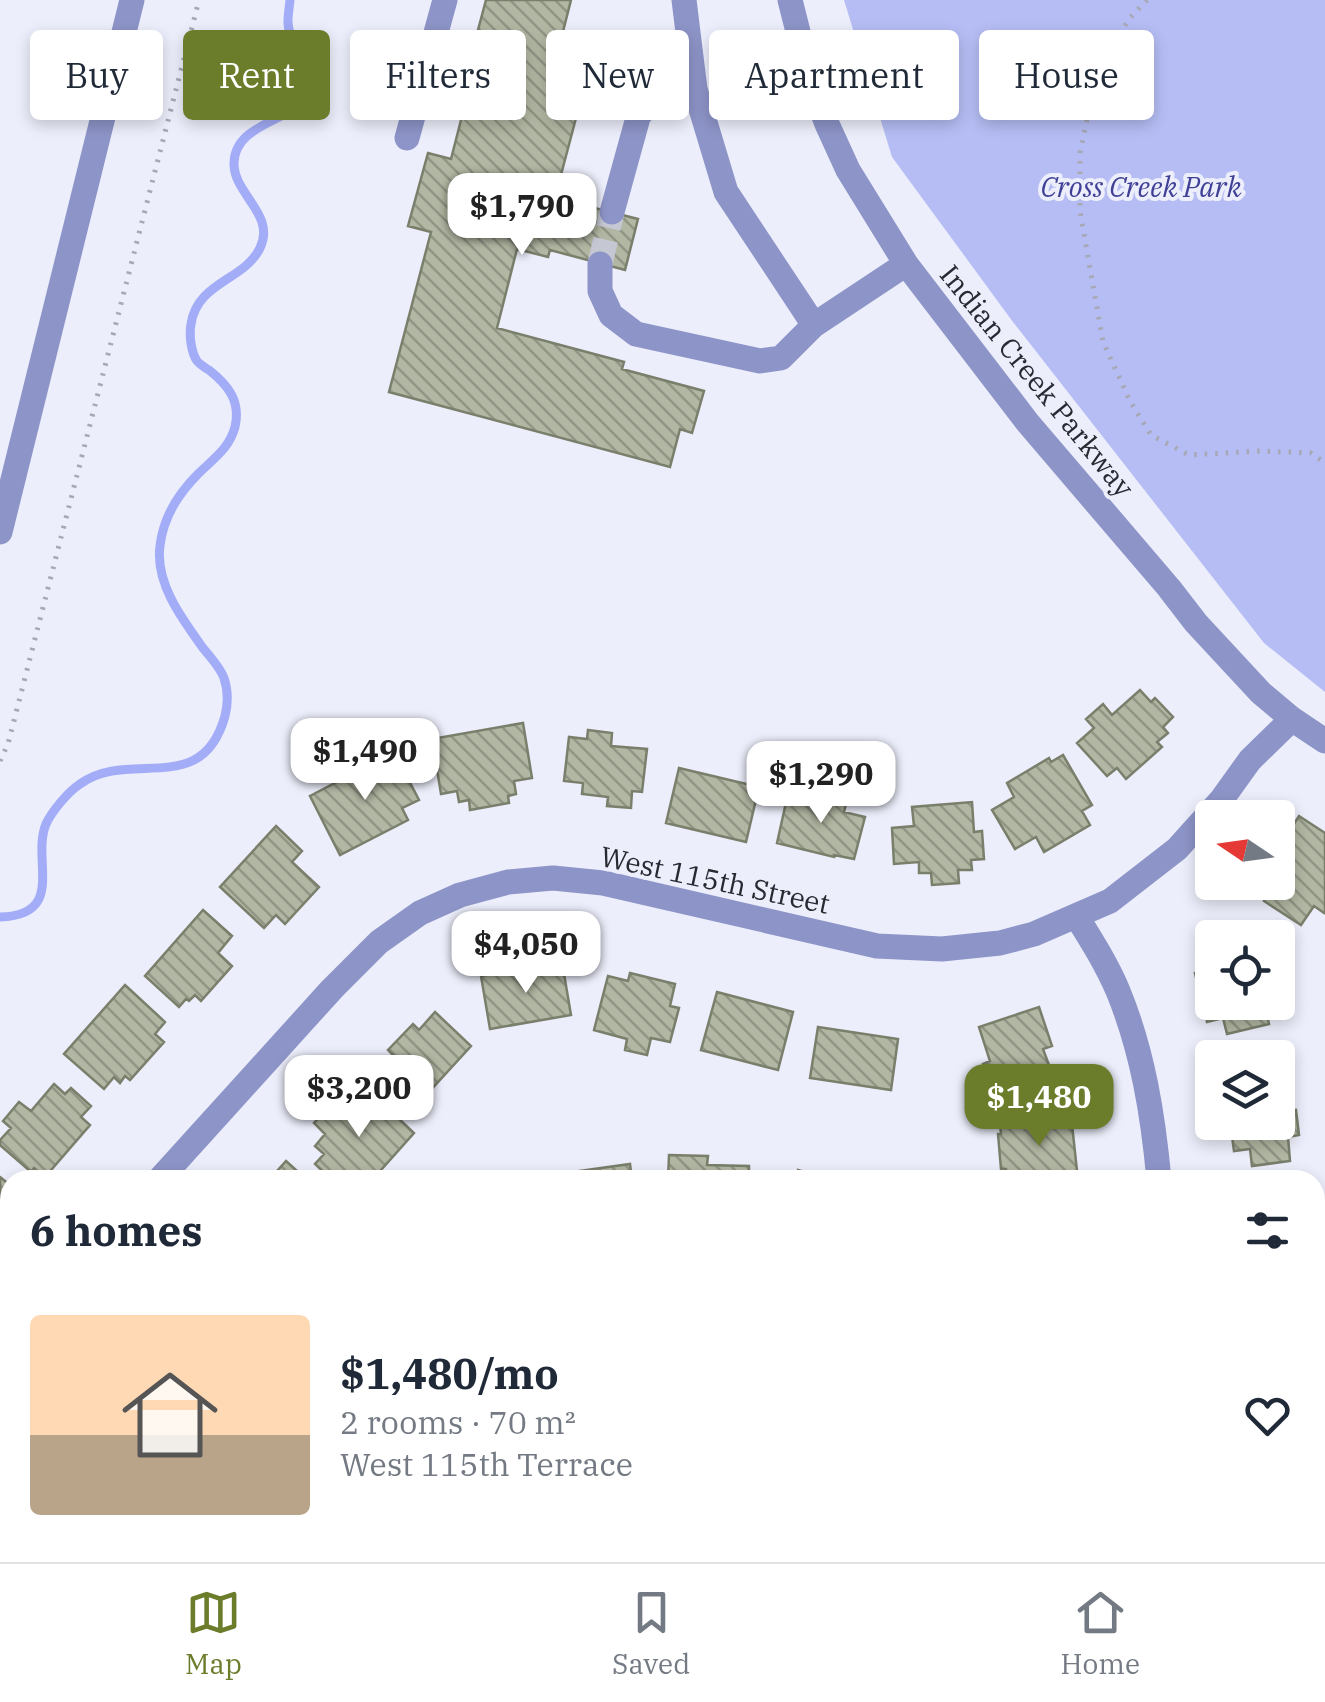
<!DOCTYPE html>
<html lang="en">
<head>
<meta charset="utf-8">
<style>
	body { margin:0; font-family:"IBM Plex Serif",serif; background:#f2f2f3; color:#1f2937; height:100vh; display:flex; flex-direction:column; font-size:38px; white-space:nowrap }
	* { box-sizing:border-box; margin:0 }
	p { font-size:32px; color:#747a83 }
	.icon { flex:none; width:55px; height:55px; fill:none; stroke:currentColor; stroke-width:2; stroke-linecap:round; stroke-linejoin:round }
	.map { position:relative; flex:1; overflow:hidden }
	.panel { position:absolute; left:0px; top:1170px; width:1325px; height:392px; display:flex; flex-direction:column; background:#fff; border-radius:30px 30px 0 0; box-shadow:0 5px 15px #0003 }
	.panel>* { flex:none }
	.banner { position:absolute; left:30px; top:30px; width:1265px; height:90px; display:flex; gap:20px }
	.needle { width:65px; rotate:283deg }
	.tools { position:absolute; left:1195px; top:800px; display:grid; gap:20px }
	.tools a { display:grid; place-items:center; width:100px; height:100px; border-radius:10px; background:#fff; box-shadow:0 5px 15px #0003; font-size:50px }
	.price { position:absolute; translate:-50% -85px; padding:0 22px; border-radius:20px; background:#fff; color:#222; font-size:32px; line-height:65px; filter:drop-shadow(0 2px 5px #0008) }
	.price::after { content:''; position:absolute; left:50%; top:60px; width:30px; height:22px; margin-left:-15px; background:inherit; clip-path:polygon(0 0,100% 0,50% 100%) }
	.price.selected { background:#6b7c2b; color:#fff }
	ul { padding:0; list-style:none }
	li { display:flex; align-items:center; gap:30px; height:250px; padding:0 30px }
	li+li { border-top:2px solid #e0e1e3 }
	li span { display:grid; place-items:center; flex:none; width:280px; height:200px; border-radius:10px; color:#555 }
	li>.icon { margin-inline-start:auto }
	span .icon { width:120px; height:120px; fill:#fffc; stroke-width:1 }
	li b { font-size:42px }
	h2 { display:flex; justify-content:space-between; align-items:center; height:120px; padding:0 30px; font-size:42px }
	.pill { padding:0 35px; border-radius:10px; background:#fff; box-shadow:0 5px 15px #0003; font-size:35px; line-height:90px }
	.pill.selected { background:#6b7c2b; color:#fff }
	.dock { display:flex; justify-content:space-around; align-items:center; height:140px; border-top:2px solid #e0e1e3; background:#fff; font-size:28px; color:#747a83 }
	.dock a { display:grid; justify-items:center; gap:5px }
	.dock .selected { color:#6b7c2b }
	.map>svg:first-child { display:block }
	.park { fill:#b5bdf4 }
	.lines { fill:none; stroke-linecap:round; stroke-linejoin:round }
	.stream { stroke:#a3acf7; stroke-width:9 }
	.building { fill:url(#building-back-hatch); stroke:#7a7f6c; stroke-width:2.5 }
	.minor-tunnel { stroke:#c5c7d3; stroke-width:25; stroke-dasharray:25 12; stroke-linecap:butt }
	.path { stroke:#a7a8b4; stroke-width:5; stroke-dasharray:2.5 8; stroke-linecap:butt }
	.minor { stroke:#8d94c7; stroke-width:25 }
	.labels { text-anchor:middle; stroke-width:8; stroke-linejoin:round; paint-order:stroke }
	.park-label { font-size:28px; font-style:italic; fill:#3f4096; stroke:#eceefb }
	.street-label { font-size:28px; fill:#282931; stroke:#eceefb }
</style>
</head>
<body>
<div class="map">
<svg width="1325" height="1562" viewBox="0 0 1325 1562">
	<defs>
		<pattern id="building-back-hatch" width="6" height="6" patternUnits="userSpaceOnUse" patternTransform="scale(2.5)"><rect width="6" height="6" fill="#b1b7a2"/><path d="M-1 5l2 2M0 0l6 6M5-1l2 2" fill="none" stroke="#909585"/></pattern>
	</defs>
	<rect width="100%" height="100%" fill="#eceefb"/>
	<path class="park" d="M844 0H1325V692L1264 643 1013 322 892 157Z"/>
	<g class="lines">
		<path class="stream" d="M0 917C67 915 31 860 46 824 52 811 68 792 80 784 130 748 202 799 225 716 228 704 228 690 224 678 220 667 210 657 203 648 182 619 155 583 160 546 163 518 179 493 198 474 213 459 229 449 235 427 241 401 228 385 209 370 208 370 197 362 197 361 191 352 189 335 191 324 197 282 245 280 260 248 276 215 235 195 234 165 233 123 292 122 307 96 314 85 316 64 308 53 303 47 296 43 292 37 285 25 289 13 290 0"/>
	</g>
	<path class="building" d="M486 0H571L555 63 578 69 569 100 580 103 557 190 565 192 563 200 638 219 625 270 550 250 548 257 517 249 497 328 624 362 622 369 704 391 692 433 680 429 670 467 389 392 431 232 408 226 428 153 451 159 480 46 474 45Z
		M1140 690 1151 702 1155 698 1173 717 1163 727 1168 733 1157 742 1162 747 1126 779 1117 768 1107 776 1077 743 1094 728 1086 719 1103 704 1112 715Z
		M523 723 532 778 514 781 516 794 508 796 509 803 470 810 469 800 459 802 457 791 441 794 432 739Z
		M588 730 612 733 611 746 647 749 642 792 632 791 631 808 607 806 608 797 582 794 583 783 564 781 569 737 587 739Z
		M394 752 419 800 402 808 408 820 340 855 310 796Z
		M1063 755 1092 805 1082 811 1090 825 1044 852 1036 837 1015 849 992 810 1014 797 1007 783 1049 758 1051 762Z
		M679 768 759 787 746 842 666 823Z
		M809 790 847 800 844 812 865 817 854 859 834 855V857L777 843 787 798 806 803Z
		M972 802 974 832 982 831 984 859 971 860 972 870H958L959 883 932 885 931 873H919V862L894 864 892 828 914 826 912 807Z
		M1299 816 1325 833V911L1324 913 1314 906 1301 925 1264 901 1279 879 1278 849Z
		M276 826 302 851 292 862 319 887 285 924 276 915 264 928 220 887Z
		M203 910 232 936 218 953 232 966 201 1001 195 995 189 1001 186 999 179 1007 145 976Z
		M1212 950V1002H1264L1269 1024 1227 1034 1223 1018 1207 1022 1195 973 1203 972 1200 962 1210 960 1208 951Z
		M562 962 571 1015 490 1029 481 976Z
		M630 973 675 984 670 1006 679 1008 670 1042 651 1038 647 1055 625 1050 627 1039 594 1030 608 976 628 981Z
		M125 985 165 1022 155 1034 164 1042 130 1080 125 1076 120 1083 114 1077 104 1089 64 1054Z
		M717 992 793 1012 778 1070 701 1050Z
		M1039 1007 1052 1046 1043 1049 1049 1065 1040 1069 1047 1089 1005 1104 1001 1092 993 1095 983 1064 990 1061 979 1027Z
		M435 1012 471 1046 417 1105 379 1070 393 1055 388 1050 413 1024 419 1030Z
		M818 1027 898 1039 891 1090 810 1078Z
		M1278 1069H1282L1287 1111 1296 1110 1299 1135 1288 1137 1290 1161 1252 1166 1250 1149 1234 1151 1230 1122H1278Z
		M54 1084 65 1094 71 1088 91 1106 81 1117 90 1125 45 1177 34 1168 31 1172 0 1145V1140L11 1128 3 1121 19 1102 31 1111Z
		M375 1096 414 1133 372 1180H332L315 1164 324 1154 315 1146 325 1134 314 1123 336 1099 348 1111 356 1103 363 1109Z
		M1071 1115 1078 1180H1007L1006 1169H1001L998 1134H1001L1000 1123Z
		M669 1155 708 1156 707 1165 749 1166V1180H668Z
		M286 1161 307 1180H269Z
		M630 1164 632 1180H550V1175Z
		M798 1170 829 1180H795Z
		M0 1177 10 1185V1251L4 1259 0 1256Z
		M1315 1190 1320 1191 1316 1279H1315Z
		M0 1516 10 1527V1552H15L4 1562H0Z
		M358 1552H411L425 1562H352Z
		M951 1552H1001L998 1562H984L951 1554Z
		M1168 1552H1254L1252 1562H1165Z"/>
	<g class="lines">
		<path class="minor-tunnel" d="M600 264 612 212"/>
		<path class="path" d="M1147 0 1128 20 1095 81 1080 153V211L1103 342 1130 401 1151 435 1189 455 1260 451 1311 453 1325 463
			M0 761 8 744 199 0"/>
		<path class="minor" d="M684 0 695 89 726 192 814 325 906 264
			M790 0 811 83 827 124 848 170 906 264 1028 423 1169 588 1196 623 1261 693 1292 719 1325 741
			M407 138 445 0
			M612 212 639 114 656 101 695 89
			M600 264V291L611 315 636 334 760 361 781 358 814 325
			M0 532 132 0
			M1077 917C1092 941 1107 965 1118 991 1143 1052 1153 1115 1159 1180
			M159 1180 332 989 379 942 420 913 460 895 508 882 553 878 603 883 877 946 942 949 1000 943 1034 934 1110 901 1177 849 1222 799 1250 760 1292 719
			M0 1380H10
			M167 1552 177 1562
			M1090 1562 1092 1552"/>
	</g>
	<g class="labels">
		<g class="park-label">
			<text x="1141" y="197">Cross Creek Park</text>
		</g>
		<g class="street-label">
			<text transform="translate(1037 381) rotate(51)" y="10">Indian Creek Parkway</text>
			<text transform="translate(715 880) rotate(12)" y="10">West 115th Street</text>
		</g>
	</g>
</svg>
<div class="tools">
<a><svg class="needle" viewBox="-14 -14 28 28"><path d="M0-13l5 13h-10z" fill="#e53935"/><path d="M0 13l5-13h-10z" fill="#747a83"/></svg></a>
<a><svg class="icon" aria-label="locate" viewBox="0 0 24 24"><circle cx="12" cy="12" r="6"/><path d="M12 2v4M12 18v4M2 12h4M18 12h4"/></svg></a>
<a><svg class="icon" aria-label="layers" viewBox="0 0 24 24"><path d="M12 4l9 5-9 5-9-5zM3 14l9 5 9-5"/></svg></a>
</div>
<b class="price" style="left:522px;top:258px">$1,790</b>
<b class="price" style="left:365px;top:803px">$1,490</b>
<b class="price" style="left:821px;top:826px">$1,290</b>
<b class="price" style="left:526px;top:996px">$4,050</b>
<b class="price" style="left:359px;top:1140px">$3,200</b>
<b class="price selected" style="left:1039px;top:1149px">$1,480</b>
<div class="banner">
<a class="pill">Buy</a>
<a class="pill selected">Rent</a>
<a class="pill">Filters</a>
<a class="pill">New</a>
<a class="pill">Apartment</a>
<a class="pill">House</a>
</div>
<section class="panel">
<h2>6 homes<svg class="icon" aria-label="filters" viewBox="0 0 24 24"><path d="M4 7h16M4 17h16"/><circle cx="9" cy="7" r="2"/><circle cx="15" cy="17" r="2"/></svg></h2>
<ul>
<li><span style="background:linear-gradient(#ffd9b3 60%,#b9a48a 0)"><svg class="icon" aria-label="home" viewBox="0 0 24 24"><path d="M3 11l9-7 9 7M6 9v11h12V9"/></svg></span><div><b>$1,480/mo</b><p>2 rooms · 70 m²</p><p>West 115th Terrace</p></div><svg class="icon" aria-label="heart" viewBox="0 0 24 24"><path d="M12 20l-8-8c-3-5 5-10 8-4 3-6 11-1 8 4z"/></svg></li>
</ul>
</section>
</div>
<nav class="dock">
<a class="selected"><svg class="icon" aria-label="map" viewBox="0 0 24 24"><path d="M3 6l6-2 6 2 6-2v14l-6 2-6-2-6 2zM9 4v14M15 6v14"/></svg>Map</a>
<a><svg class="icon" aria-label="saved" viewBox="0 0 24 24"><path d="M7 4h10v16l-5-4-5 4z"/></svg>Saved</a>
<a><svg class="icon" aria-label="home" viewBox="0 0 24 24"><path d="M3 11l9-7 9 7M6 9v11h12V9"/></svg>Home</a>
</nav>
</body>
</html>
